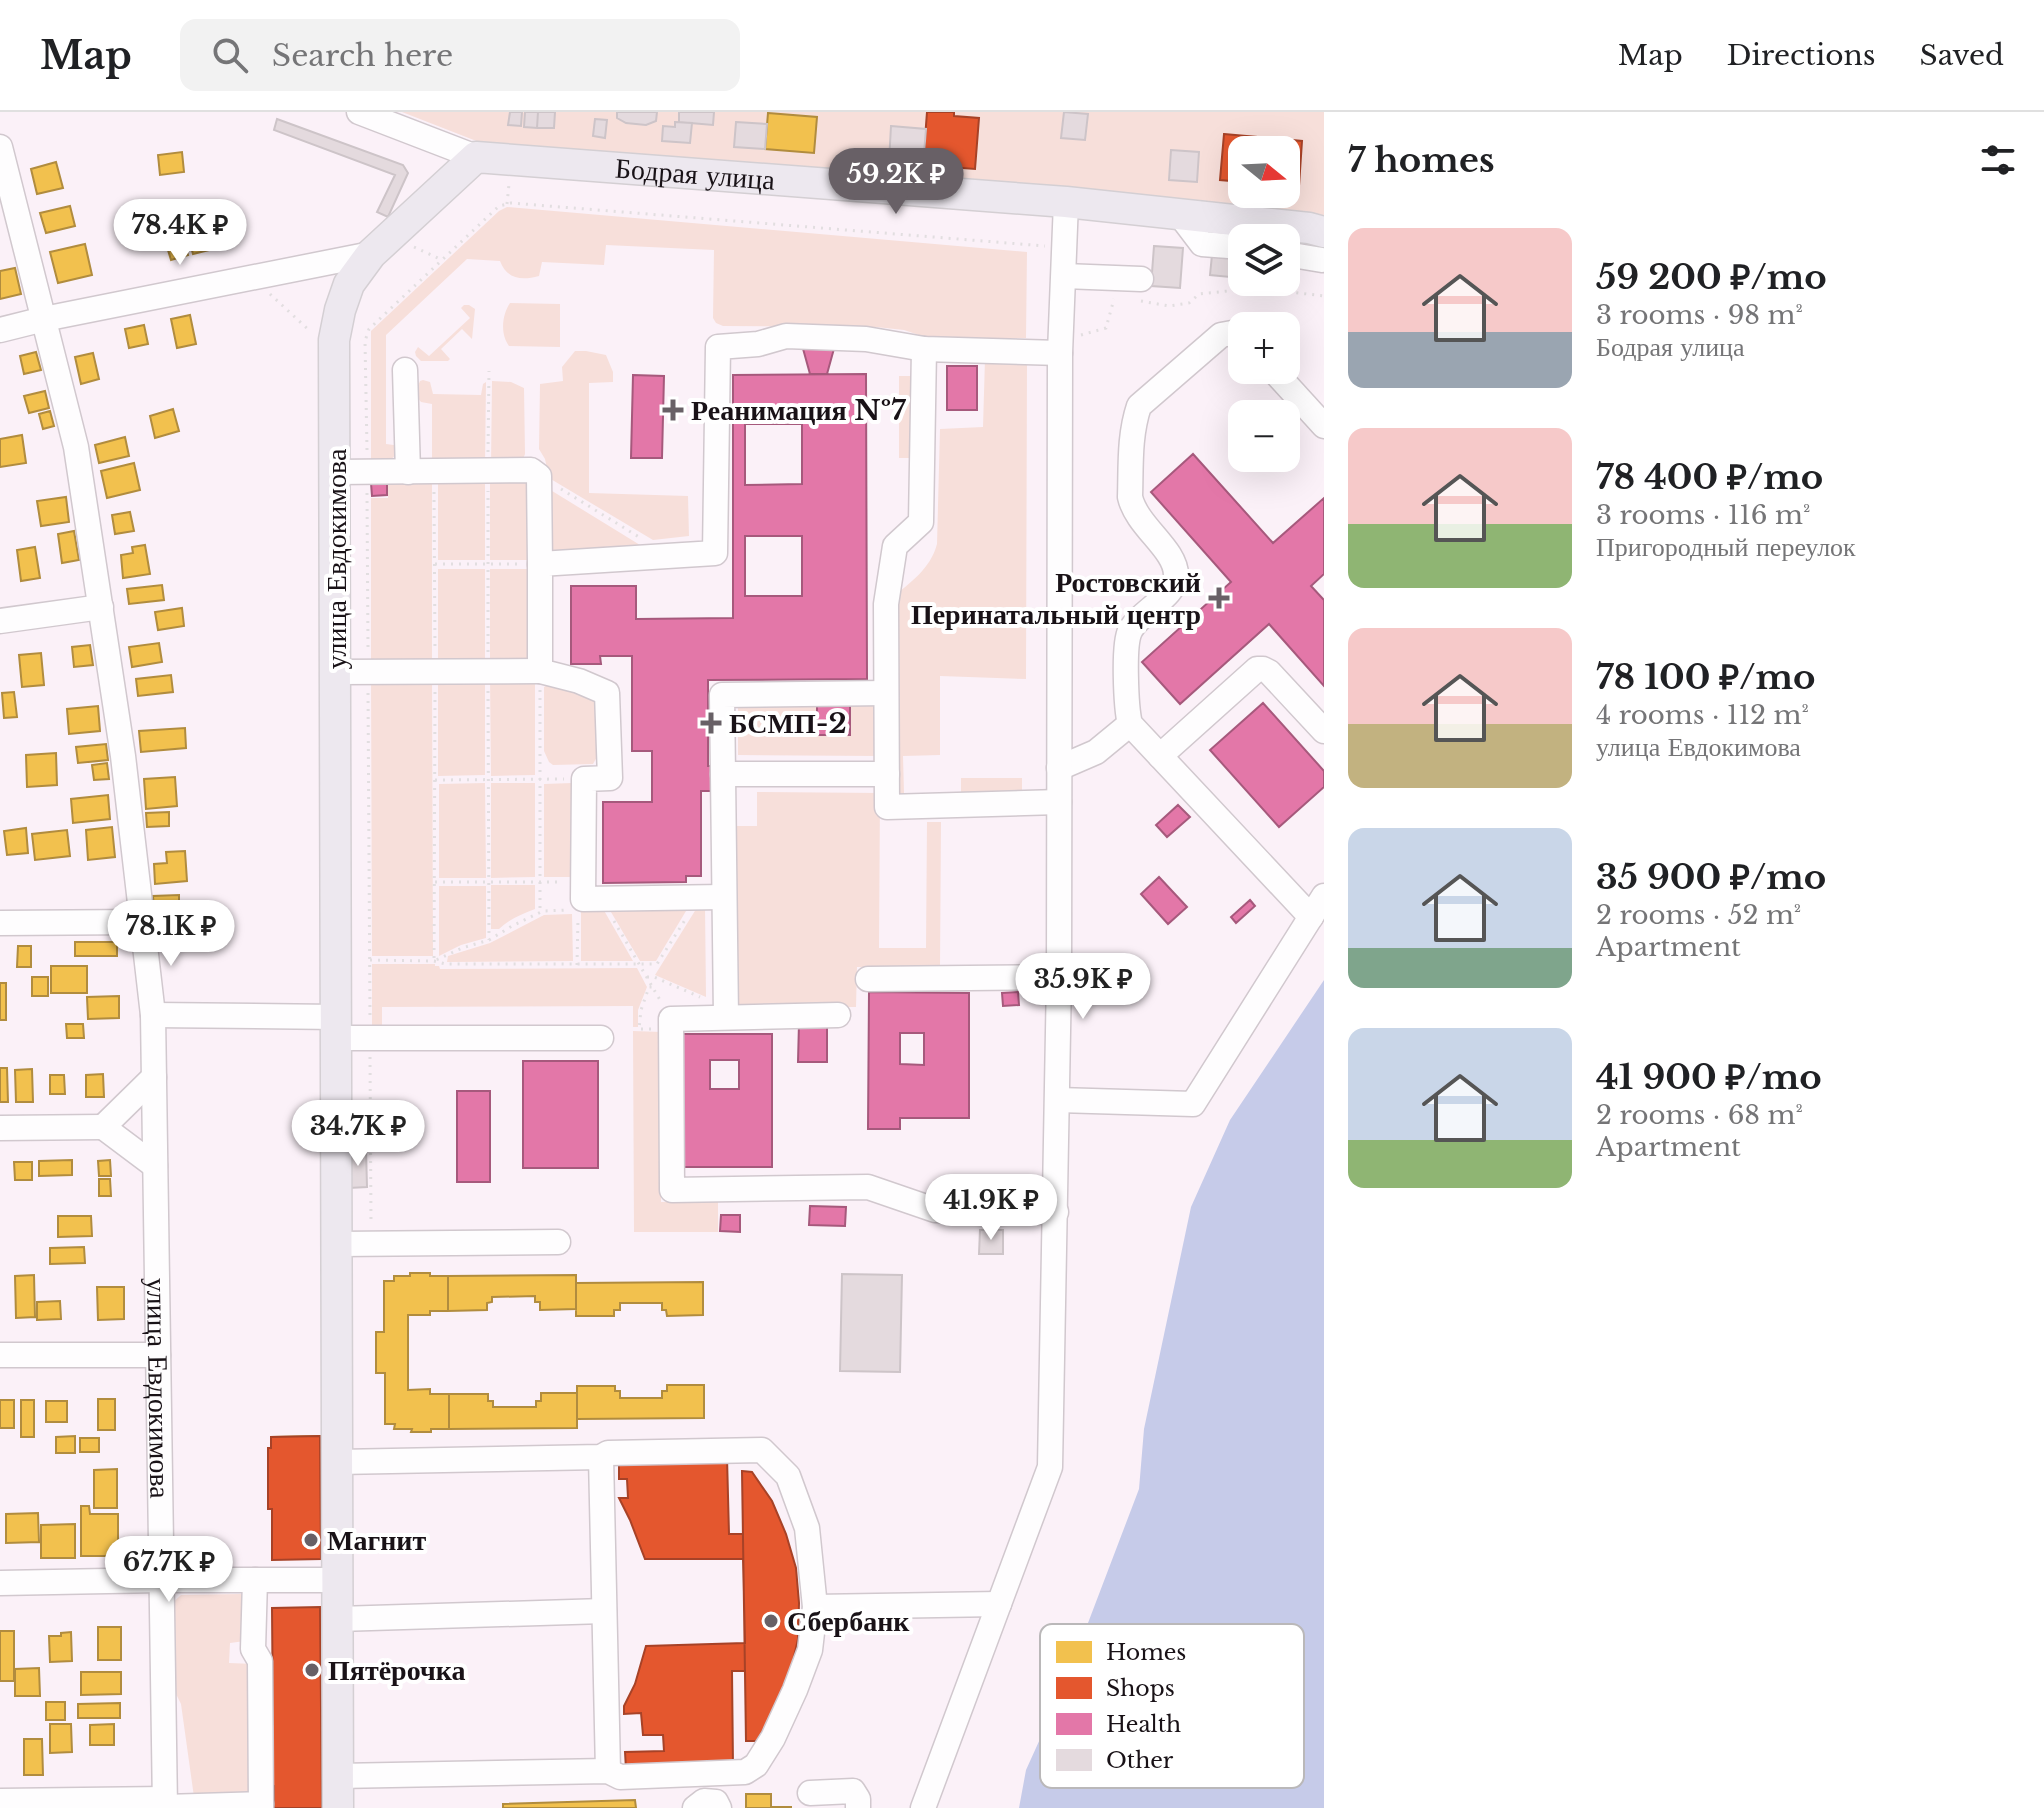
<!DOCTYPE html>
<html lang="en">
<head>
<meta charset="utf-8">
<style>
	body { margin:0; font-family:"Libre Baskerville",serif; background:#f2f2f2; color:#202124; height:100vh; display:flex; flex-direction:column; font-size:30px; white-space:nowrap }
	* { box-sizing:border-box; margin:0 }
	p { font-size:26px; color:#757577 }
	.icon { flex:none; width:44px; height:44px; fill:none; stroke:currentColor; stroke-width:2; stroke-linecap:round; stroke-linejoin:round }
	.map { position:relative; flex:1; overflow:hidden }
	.panel { display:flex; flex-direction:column; background:#fff; width:720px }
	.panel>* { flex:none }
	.needle { width:52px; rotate:108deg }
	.controls { position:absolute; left:1228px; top:24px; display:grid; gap:16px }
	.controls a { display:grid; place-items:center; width:72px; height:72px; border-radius:16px; background:#fff; box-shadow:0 8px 32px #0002; font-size:40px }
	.price { position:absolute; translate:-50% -68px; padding:0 18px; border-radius:28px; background:#fff; color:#222; font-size:26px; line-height:52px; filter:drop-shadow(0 2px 4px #0008) }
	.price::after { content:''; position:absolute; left:50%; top:48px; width:24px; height:18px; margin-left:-12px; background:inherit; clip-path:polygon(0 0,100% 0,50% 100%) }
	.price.active { background:#686066; color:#fff }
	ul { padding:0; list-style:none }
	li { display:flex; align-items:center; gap:24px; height:200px; padding:0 24px }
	li span { display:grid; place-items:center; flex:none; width:224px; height:160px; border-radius:16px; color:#555 }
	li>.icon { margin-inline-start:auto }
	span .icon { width:96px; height:96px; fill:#fffc; stroke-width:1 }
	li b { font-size:34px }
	h2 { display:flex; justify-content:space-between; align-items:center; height:96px; padding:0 24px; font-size:34px }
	header { display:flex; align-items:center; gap:48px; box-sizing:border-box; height:112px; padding:0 40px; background:#fff; border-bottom:2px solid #e0e0e0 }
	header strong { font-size:38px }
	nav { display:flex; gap:44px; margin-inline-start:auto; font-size:28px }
	.search { width:560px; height:72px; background:#f2f2f2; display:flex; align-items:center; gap:20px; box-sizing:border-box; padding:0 28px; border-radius:16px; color:#757577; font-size:30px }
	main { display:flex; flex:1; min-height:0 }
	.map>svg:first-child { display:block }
	.green { fill:#f7dfda; fill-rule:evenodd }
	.water { fill:#c6cbe9 }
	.homes { fill:#f2c14e; stroke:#b18c3e; stroke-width:2 }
	.shops { fill:#e4572e; stroke:#a74227; stroke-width:2 }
	.health { fill:#e377a8; stroke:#a6597c; stroke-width:2; fill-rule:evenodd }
	.building { fill:#e4dade; stroke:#cdc4c8; stroke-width:2 }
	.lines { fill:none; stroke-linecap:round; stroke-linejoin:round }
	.minor-casing { stroke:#d1c8ce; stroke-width:27 }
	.major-casing { stroke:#d4cfd3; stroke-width:33 }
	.path { stroke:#e2dee0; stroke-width:3; stroke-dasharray:2 6; stroke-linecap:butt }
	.minor { stroke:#fefdfe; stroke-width:24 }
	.major { stroke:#ede8ef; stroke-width:30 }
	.poi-dot { fill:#686066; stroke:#fff; stroke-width:3 }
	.labels { text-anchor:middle; stroke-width:8; stroke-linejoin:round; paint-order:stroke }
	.street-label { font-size:28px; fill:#191217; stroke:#fff }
	.poi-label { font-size:28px; font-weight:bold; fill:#191217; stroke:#fff; text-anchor:start }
	.key { fill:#fff; stroke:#bab8b9; stroke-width:2 }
	.key-label { font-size:22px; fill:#191217 }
</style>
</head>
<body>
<header>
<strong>Map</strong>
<div class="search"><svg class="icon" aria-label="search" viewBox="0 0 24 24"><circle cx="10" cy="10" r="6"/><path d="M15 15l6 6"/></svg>Search here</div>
<nav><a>Map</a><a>Directions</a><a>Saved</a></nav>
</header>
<main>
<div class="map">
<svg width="1324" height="1696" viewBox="0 0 1324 1696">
	<rect width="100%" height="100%" fill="#fbf1f8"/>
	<path class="green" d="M402 0H1324V111L502 39ZM1242 38H1286V82H1242Z
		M507 95 1027 140 1026 226 934 228 904 218 876 215 723 214 716 211 713 206 714 138 606 133 604 153 542 150 539 164C521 169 507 167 500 149L467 147 386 223V332L401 334C393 350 388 349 371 351V219L499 99Z
		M510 191 560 192V235L509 234C500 222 502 203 510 191Z
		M464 193H469L475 197 472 227 462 217 441 237 450 247 448 249H421L416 244 415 240 418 235 429 244 470 206 461 196Z
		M575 239H586L606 243 613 260V270L589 271V381L688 384 689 424 653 428 549 366 545 347 539 337 540 272 563 269 562 255Z
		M985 247 1027 249 1026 567 940 564V643L903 644 904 681H892L891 487C910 470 930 458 937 432L940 317 983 315Z
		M899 264H915V346H899Z
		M423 268 430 270 433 282 481 283 483 272 486 270 485 353 432 347V292L421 290C416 285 417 275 420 269Z
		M492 269 511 270 524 276 525 342 523 347 491 353Z
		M485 368V448H438V369Z
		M490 368H534V448H490Z
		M388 369H432V556H371V386H388Z
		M544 374 640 433V438L548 443Z
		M438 457H485V556H438Z
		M490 457H534V556H490Z
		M371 564H432L433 844H372Z
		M438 564H485V663L438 664Z
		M490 564H535V663L491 664Z
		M551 571 595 588 597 645 593 652 553 653 549 650 544 639V575Z
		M738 588 880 589 879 644 738 643Z
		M961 666H1022V683H961Z
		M485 671 486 766H439V672Z
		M491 671H535V765L491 766Z
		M572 671 573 765H544V672Z
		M757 680 880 681 879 836H926L927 710H941L940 855H857L856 895H735L736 714H757Z
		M491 773H535V797C522 802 509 807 499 817H491Z
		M439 774H486V826L461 833 439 844Z
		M689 794 656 849H640L608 795Z
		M698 794H705L706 885 655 863Z
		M581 795H602L633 849H581Z
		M572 802 573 849 447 850 448 844 490 831 544 803Z
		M372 852H435V854H439L440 857 637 856 647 875 638 898V915H633V894L382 895V919H372Z
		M633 919 661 920V1090H718V1120H634Z
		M241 1482 245 1529 230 1531 229 1551 254 1552 255 1686 194 1685 181 1592 169 1568V1494L181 1483Z"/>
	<path class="water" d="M1324 868V1696H1019L1026 1658 1064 1574 1139 1377 1144 1317 1191 1095 1230 1008Z"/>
	<path class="homes" d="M768 1 817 5 814 41 765 37Z
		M182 40 184 60 160 63 158 43Z
		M56 50 63 76 37 82 31 57Z
		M70 94 75 114 46 121 40 101Z
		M175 100 188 143 171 148 158 105Z
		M203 119 209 138 193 142 188 124Z
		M85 132 92 163 58 171 50 140Z
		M15 156 21 182 0 187V159Z
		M190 203 196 232 177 236 171 207Z
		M144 213 148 232 129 236 125 217Z
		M36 240 41 258 24 262 20 244Z
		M93 241 99 267 81 272 75 245Z
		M45 279 49 296 29 301 24 284Z
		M173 297 179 319 155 326 150 304Z
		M50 299 54 314 43 317 39 302Z
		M22 323 26 351 0 355V327Z
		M125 325 129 344 99 351 95 333Z
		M134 351 140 378 107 386 101 359Z
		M66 385 69 410 41 414 37 389Z
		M130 400 134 419 115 422 112 403Z
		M74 419 79 448 62 451 58 422Z
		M145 433 150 462 123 466 121 443 133 441 132 435Z
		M35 435 40 466 21 469 17 438Z
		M162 473 164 488 129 492 127 477Z
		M182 496 184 514 158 518 155 500Z
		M159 531 162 550 132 555 129 535Z
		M90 533 93 553 74 555 72 535Z
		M41 541 44 573 22 575 19 543Z
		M171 563 173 580 138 584 136 567Z
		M14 580 17 605 4 606 2 581Z
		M98 594 100 619 69 622 67 597Z
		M185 616 186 636 141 640 139 619Z
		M106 632 108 648 78 651 76 635Z
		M56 641 57 673 27 675 26 643Z
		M107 651 109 667 94 668 92 653Z
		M175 665 177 694 146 697 144 667Z
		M108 683 110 707 73 711 71 687Z
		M169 700V714L147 715 146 701Z
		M112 715 115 745 88 748 86 718Z
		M26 716 28 741 7 743 4 719Z
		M67 718 70 744 35 748 32 722Z
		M185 739 187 769 155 772 154 752 167 751 166 740Z
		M179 783V798L154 800 153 784Z
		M173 799H190L192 814 200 815 201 837H158V813H175Z
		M75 830H117V844H75Z
		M18 834H31V855H17Z
		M51 854H87V881H51Z
		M32 865H48V884H32Z
		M0 871H6V908H0Z
		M119 884V906L88 907 87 885Z
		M66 912H83L84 926H67Z
		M0 956H7L8 990H0Z
		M32 957 33 990H16L15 958Z
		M103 962 104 985H86V963Z
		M50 963H64L65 982H50Z
		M72 1048V1063L39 1064V1049Z
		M110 1048 111 1064H99L98 1049Z
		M14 1050H32V1068H15Z
		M99 1067H110L111 1084H99Z
		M58 1104H91L92 1124 58 1125Z
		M84 1135 85 1151 50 1152V1136Z
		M410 1161H430V1164H448V1199H430V1203H408V1278L430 1277V1282H449V1317H431V1320H411L412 1317H394L395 1312H385V1261H376V1220H384V1169H394V1164H410Z
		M34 1163 35 1205 16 1206 15 1164Z
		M576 1163V1197L540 1198V1190H535V1184L492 1185V1190L487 1191V1198L448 1199V1164Z
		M703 1170V1203L667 1204 666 1198H662V1191H620V1198H614V1204H576V1171Z
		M97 1175H124V1207L98 1208Z
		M60 1189 61 1207 37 1208V1190Z
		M667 1273H704V1306L577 1307V1274H615V1279H620V1286H662V1279H667Z
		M541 1281H577V1316L449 1317V1282H488V1289H493V1295H536V1289H541Z
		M98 1287H115V1318H98Z
		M0 1288H14V1316H0Z
		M21 1288H34V1325H21Z
		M46 1289H67V1310H46Z
		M75 1324V1341H56V1325Z
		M320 1324V1405L272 1406V1397H268V1336H271V1325Z
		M80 1326H99V1340H80Z
		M117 1357V1396H94V1358Z
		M81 1394H89L90 1402H118V1444H81Z
		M38 1401 39 1430 6 1431V1402Z
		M75 1412V1446H41V1413Z
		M98 1515H121V1548H98Z
		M0 1519H14V1569H0Z
		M71 1520 72 1549 50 1550 49 1524H61V1521Z
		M39 1556 40 1584H15V1557Z
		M81 1560H121V1582L81 1583Z
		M46 1590H65V1608H46Z
		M120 1591V1606H78V1592Z
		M273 1601H322V1682H274V1674L270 1673V1612H273Z
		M50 1612H71L72 1640 50 1641Z
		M114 1612V1633H90V1613Z
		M24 1627H42L43 1663H24Z
		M746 1682H771V1695H791V1696H746Z
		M635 1688 636 1696H503V1692Z"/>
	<path class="shops" d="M927 0H954V4L979 6 975 57 923 53Z
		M1224 22 1302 29 1299 74 1286 73V38H1242V70L1220 68Z
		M320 1324 321 1447 272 1448V1397H268V1336H271V1325Z
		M727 1345 729 1422H743L742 1359 752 1360 772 1389 786 1422 796 1456 799 1491 798 1527 790 1562 777 1595 759 1625 757 1629H746L745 1559H732L733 1654 626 1657 625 1640 664 1639 663 1623H643L641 1601 624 1602V1594L635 1572 646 1534 745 1531 743 1447H645L630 1408 619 1386H628L627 1367H619V1347Z
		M742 1359 752 1360 772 1389 786 1422 796 1456 799 1491 798 1527 790 1562 777 1595 757 1629H746Z
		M320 1495 322 1696H274V1674L270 1673V1612H273L272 1496Z"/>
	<path class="health" d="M802 233H835L827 262H810Z
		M947 254H977V298H947Z
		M866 262 867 567 708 568V654H718V679H701V764H686V770L603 771V690H652V639H632V544H600L601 552H571V474H636V507L733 506V263ZM745 312H802V372L745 373ZM745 424H802V484H745Z
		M633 263 664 264 662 346H631Z
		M1193 342 1273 431 1324 386V462L1311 474 1324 488V574L1269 512 1180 592 1142 550 1231 470 1151 380Z
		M387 370V383L372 384 371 371Z
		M817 589H850V623H817Z
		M1263 591 1324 659V675L1279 715 1210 638Z
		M1178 693 1190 705 1167 725 1156 713Z
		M1159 765 1187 795 1168 812 1141 782Z
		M1250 788 1255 794 1236 811 1231 805Z
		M869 880 969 881V1006H900V1017H868ZM900 921H924V953L900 952Z
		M1018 880 1019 893 1003 894 1002 881Z
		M799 911H827V950H798Z
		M678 922H772V1055H678ZM710 948H739V977H710Z
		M523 949H598V1056H523Z
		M457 979H490V1070H457Z
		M810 1094 846 1095 845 1114 809 1113Z
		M721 1103H740V1120L720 1119Z"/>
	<path class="building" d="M510 0H522L521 14 508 13Z
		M525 0H538L537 16 524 15Z
		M538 0H555L554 16H537Z
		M617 0H657L656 9 646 13 626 11 617 6Z
		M679 0H714L713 13 679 10Z
		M1064 0 1088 2 1085 28 1061 26Z
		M277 7 403 53 408 61 388 105 377 100 395 63 274 18Z
		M595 7 607 8 605 26 593 24Z
		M675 10 692 11 690 31 662 29 663 14 675 15Z
		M736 10 767 12 765 37 734 35Z
		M891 14 926 17 923 53 889 50Z
		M1171 38 1199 40 1197 70 1169 68Z
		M1154 134 1183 136 1180 176 1151 174Z
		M1212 143 1232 145 1230 165 1210 163Z
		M349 1037H366L367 1075 349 1076Z
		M980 1118H1003V1142H979Z
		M842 1162 902 1163 900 1260 840 1259Z"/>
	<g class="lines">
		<g class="minor-casing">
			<g id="minor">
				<path d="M359 0 476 45"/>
				<path id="s1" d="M0 35 76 335 123 644 153 903 165 1696"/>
				<path d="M1180 103 1202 132 1242 135"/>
				<path d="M1286 142 1322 148"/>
				<path d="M1064 164 1141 167"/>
				<path d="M0 218 44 207 371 142"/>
				<path d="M1242 225 1232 221 1221 223 1139 294C1129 324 1131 354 1130 385 1137 415 1176 437 1176 463 1177 484 1139 500 1130 519 1123 533 1126 596 1130 612L1311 805"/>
				<path d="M924 237 921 410 895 434 886 492 887 695 1059 690"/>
				<path d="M405 258 408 360"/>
				<path d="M1273 258 1324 314"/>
				<path d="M336 360 531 358 539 364 540 452"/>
				<path d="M0 509 101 495"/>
				<path d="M336 560 540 559"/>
				<path d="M1160 644 1257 557H1263L1269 560 1324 619"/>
				<path d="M1059 656 1096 640 1130 612"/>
				<path d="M723 662H887"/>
				<path d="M724 785 583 787 584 667 610 666 607 581 579 569 540 559V452L715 441 718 235 758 232 786 224 866 227 924 237 1060 241"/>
				<path d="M0 811 141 810"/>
				<path d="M868 867 1059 865"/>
				<path d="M153 903 337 905"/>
				<path d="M838 903 671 907 672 1078 868 1075 935 1098 1056 1100"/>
				<path d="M726 905 722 583 886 581"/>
				<path d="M337 926H601"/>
				<path d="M154 965 103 1015 155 1054"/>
				<path d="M1058 988 1193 992 1324 784"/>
				<path d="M0 1016 103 1015"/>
				<path d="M338 1132 558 1130"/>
				<path d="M0 1243H158"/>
				<path d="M601 1345 608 1659"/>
				<path d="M255 1468 253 1537 260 1549 261 1696"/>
				<path d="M0 1471 161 1468H337"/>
				<path d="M815 1495 999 1492"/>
				<path d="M338 1507 604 1499"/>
				<path d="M338 1664 608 1659 620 1665 745 1660 756 1653 773 1626 795 1578 810 1538 815 1495 807 1416 788 1364 762 1338 608 1341 601 1345 338 1350"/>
				<path d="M810 1681 853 1679 858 1687V1696"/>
				<path d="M0 1689 165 1687"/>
				<path d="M165 1695 261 1692"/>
				<path d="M695 1696 704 1689 716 1690 719 1696"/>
				<path d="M923 1696 1050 1355 1059 865 1060 241 1066 90"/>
			</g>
		</g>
		<g class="major-casing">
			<g id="major">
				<path id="s2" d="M338 1696 334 228 340 198 349 172 371 142 476 45 1066 90 1309 116 1324 120"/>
			</g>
		</g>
		<path class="path" d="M507 92 509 72
			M414 135 440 147
			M270 182 311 220
			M1141 189 1169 194 1189 191 1199 182 1257 176 1324 184
			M1081 223 1106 216 1114 187
			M367 338 365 229 369 217 499 94 511 91 1045 134
			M488 340 489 259
			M561 377 639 425
			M434 380 435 540
			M367 381 368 538
			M435 452H519
			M488 540V379
			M540 578V799
			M488 579 489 828
			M435 580 434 849 462 836 489 828 512 814 543 799 567 798
			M368 581 370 906
			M435 668 564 667
			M435 770H563
			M614 809 660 888
			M370 848 434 849 446 852H657L685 808
			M577 853 578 805
			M647 865H654L700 885
			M651 917H639L641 898 649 875H652
			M370 945 371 1110"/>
		<use href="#minor" class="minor"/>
		<use href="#major" class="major"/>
	</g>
	<g class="poi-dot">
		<path d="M669 286h8v8h8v8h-8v8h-8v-8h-8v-8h8z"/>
		<path d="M1215 474h8v8h8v8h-8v8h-8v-8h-8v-8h8z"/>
		<path d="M707 599h8v8h8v8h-8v8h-8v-8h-8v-8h8z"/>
		<circle cx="311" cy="1428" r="8"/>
		<circle cx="771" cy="1509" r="8"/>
		<circle cx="312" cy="1558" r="8"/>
	</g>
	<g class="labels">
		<g class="street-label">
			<text dy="10" stroke="none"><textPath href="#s2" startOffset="1926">Бодрая улица</textPath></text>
			<text transform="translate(336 447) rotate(-90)" y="10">улица Евдокимова</text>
			<text dy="10" stroke="none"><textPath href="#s1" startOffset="1256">улица Евдокимова</textPath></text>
		</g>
		<g class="poi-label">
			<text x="691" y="308">Реанимация №7</text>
			<text x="1201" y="480" text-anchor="end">Ростовский<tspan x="1201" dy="32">Перинатальный центр</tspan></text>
			<text x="729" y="621">БСМП-2</text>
			<text x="327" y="1438">Магнит</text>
			<text x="787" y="1519">Сбербанк</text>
			<text x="328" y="1568">Пятёрочка</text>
		</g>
	</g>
	<rect x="1040" y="1512" width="264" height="164" rx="12" class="key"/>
	<rect x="1056" y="1529" width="36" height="22" fill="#f2c14e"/>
	<rect x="1056" y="1565" width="36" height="22" fill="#e4572e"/>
	<rect x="1056" y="1601" width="36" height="22" fill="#e377a8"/>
	<rect x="1056" y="1637" width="36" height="22" fill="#e4dade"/>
	<g class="key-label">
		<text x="1106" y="1548">Homes</text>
		<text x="1106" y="1584">Shops</text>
		<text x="1106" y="1620">Health</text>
		<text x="1106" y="1656">Other</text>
	</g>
</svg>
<div class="controls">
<a><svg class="needle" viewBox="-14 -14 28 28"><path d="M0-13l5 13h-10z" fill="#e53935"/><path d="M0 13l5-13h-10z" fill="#757577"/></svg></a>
<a><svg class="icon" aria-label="layers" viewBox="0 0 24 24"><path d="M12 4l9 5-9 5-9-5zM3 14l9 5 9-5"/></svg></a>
<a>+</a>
<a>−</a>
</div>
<b class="price active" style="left:896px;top:104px">59.2K ₽</b>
<b class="price" style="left:180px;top:155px">78.4K ₽</b>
<b class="price" style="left:171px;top:856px">78.1K ₽</b>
<b class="price" style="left:1083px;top:909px">35.9K ₽</b>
<b class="price" style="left:358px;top:1056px">34.7K ₽</b>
<b class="price" style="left:991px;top:1130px">41.9K ₽</b>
<b class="price" style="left:169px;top:1492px">67.7K ₽</b>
</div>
<section class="panel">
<h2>7 homes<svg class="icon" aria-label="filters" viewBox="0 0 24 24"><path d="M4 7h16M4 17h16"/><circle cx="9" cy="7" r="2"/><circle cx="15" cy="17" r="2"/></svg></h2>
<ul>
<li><span style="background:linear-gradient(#f6c9c9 65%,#9aa5b1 0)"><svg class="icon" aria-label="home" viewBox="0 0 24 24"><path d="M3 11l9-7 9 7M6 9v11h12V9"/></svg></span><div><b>59 200 ₽/mo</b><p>3 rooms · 98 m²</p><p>Бодрая улица</p></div></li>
<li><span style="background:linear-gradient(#f6c9c9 60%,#8fb573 0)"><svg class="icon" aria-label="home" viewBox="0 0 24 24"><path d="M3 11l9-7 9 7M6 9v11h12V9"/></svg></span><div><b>78 400 ₽/mo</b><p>3 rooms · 116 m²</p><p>Пригородный переулок</p></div></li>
<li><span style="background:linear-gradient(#f6c9c9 60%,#c2b280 0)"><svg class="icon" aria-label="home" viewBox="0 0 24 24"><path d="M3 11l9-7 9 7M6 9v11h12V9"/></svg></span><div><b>78 100 ₽/mo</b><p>4 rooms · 112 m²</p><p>улица Евдокимова</p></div></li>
<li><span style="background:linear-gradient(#c9d6e8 75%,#7fa58c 0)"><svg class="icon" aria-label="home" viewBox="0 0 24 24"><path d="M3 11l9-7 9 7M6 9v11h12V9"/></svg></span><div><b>35 900 ₽/mo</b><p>2 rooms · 52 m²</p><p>Apartment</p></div></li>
<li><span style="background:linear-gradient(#c9d6e8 70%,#8fb573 0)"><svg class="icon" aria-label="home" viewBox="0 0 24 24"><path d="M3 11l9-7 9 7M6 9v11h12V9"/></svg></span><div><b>41 900 ₽/mo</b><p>2 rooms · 68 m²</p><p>Apartment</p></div></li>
</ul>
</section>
</main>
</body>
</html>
